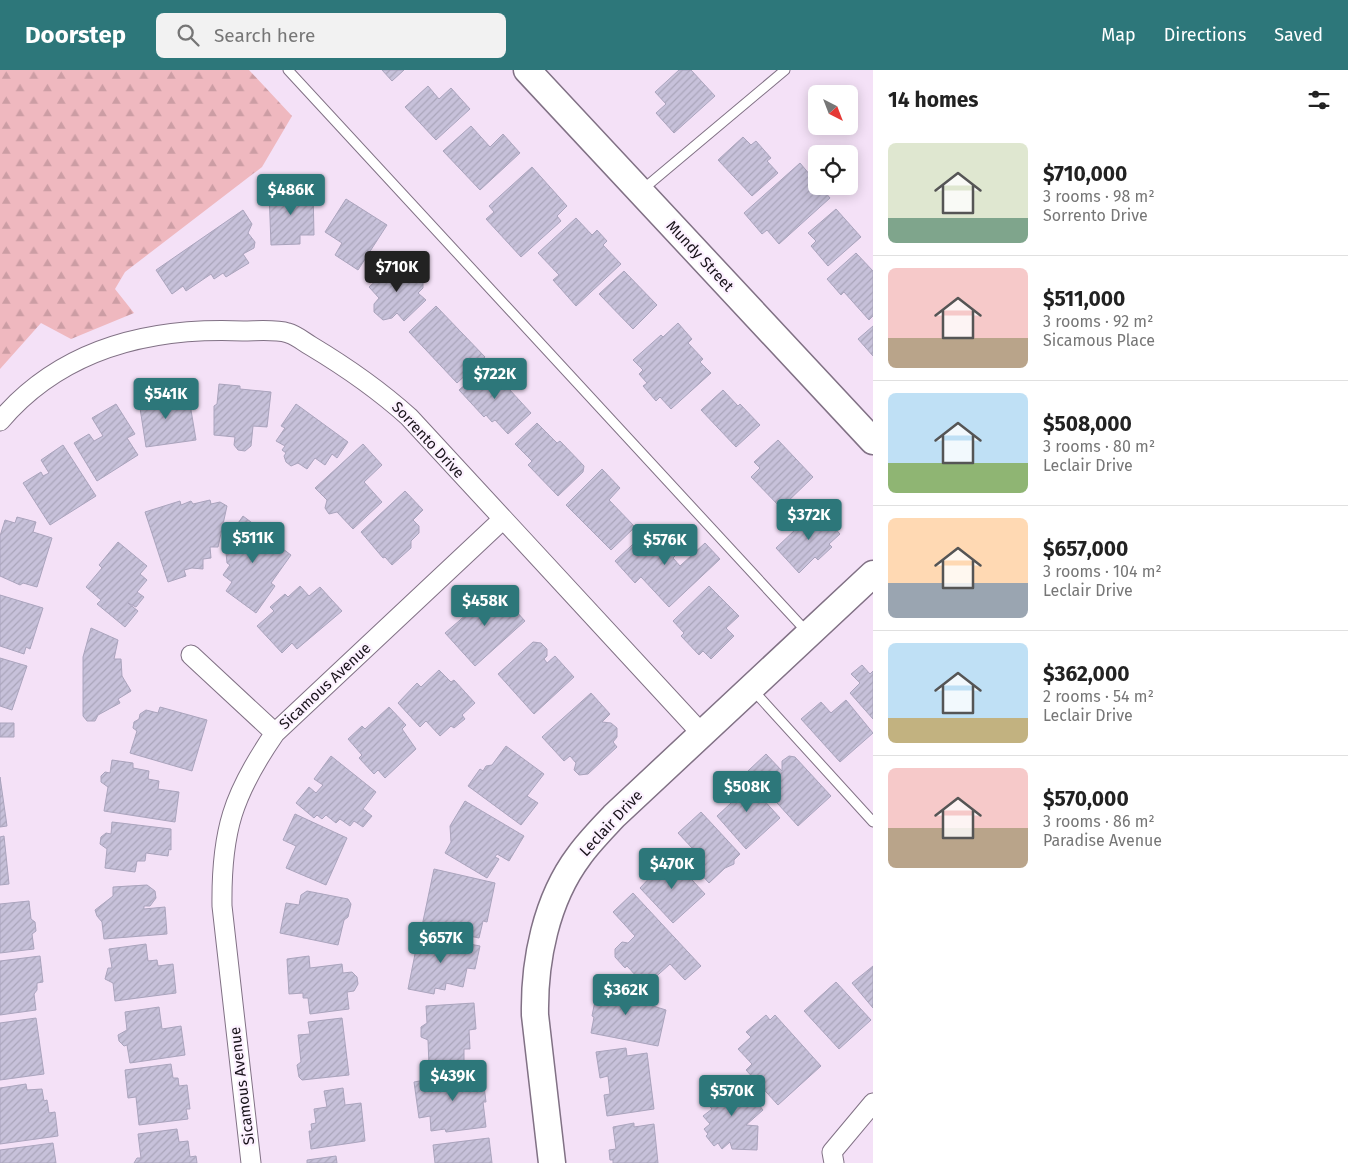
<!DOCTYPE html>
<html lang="en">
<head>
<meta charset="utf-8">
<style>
	body { margin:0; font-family:"Fira Sans",sans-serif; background:#f2f2f2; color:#222; height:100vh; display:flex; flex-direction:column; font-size:19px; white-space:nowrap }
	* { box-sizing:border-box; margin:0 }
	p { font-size:16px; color:#767676 }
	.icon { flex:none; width:28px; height:28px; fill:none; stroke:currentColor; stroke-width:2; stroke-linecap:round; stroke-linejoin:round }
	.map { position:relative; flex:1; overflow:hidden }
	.panel { display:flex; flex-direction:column; background:#fff; width:475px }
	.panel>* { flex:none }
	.needle { width:32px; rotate:138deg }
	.controls { position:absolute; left:808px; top:15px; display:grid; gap:10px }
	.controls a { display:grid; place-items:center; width:50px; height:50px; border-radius:8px; background:#fff; box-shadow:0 2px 12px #0003; font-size:25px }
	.price { position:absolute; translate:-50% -42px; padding:0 11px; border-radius:5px; background:#2d777a; color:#fff; font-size:16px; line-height:32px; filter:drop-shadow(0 1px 2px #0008) }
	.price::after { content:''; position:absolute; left:50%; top:30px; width:15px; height:11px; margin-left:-8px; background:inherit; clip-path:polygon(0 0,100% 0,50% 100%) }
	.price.on { background:#222; color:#fff }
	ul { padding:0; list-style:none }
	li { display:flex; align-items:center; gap:15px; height:125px; padding:0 15px }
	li+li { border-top:1px solid #e0e0e0 }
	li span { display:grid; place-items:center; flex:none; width:140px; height:100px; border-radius:8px; color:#555 }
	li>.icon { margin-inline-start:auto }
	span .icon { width:60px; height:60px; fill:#fffc; stroke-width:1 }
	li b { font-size:21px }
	h2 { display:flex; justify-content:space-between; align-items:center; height:60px; padding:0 15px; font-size:21px }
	header { display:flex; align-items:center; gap:30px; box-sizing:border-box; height:70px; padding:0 25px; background:#2d777a; color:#fff }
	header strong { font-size:24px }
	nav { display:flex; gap:28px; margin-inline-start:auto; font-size:18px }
	.search { width:350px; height:45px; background:#f2f2f2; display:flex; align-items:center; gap:12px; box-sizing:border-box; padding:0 18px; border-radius:8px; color:#767676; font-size:19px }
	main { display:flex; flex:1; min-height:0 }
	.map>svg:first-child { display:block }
	.forest { fill:url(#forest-firs) }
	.building { fill:url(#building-hatch); stroke:#aaa4bd }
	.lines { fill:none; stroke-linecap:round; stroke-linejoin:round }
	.lane-casing { stroke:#817185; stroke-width:11 }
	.street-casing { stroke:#817185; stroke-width:21 }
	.secondary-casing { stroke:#817185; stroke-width:29 }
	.lane { stroke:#fff; stroke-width:9 }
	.street { stroke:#fff; stroke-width:19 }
	.secondary { stroke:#fff; stroke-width:26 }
	.labels { text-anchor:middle; stroke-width:4.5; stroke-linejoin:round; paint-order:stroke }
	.street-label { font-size:15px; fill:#18121a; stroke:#fcf1ff }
</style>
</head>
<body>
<header>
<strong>Doorstep</strong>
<div class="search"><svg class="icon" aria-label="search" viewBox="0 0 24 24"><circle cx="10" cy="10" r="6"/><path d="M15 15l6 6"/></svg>Search here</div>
<nav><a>Map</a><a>Directions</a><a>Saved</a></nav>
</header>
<main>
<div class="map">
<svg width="873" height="1093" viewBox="0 0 873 1093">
	<defs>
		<pattern id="forest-firs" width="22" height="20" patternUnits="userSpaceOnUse" patternTransform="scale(1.25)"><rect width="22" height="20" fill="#efb8bf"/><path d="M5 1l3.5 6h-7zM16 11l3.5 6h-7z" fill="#cc9da4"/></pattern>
		<pattern id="building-hatch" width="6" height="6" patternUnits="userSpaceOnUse" patternTransform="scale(1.25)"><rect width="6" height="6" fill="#c7c1da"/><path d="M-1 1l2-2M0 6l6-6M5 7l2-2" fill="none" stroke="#aaa5ba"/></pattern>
	</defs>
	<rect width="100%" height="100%" fill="#f4e1f7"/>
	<path class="forest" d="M0 0H249L292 46 262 97 125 202 115 219 134 243 71 269 41 253 0 299Z"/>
	<path class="building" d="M382 0H404L392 11Z
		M679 0H691L715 26 674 63 656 43 666 34 655 22Z
		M428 16 439 29 451 18 470 39 436 70 405 37Z
		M471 56 490 77 503 64 520 83 480 120 443 81Z
		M743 67 751 75 756 71 771 88 767 91 778 103 752 126 718 90Z
		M800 93 816 112V116H820L830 128 779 174 767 160 762 164 744 143Z
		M532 97 567 136 557 146 561 151 521 187 486 149 494 142 489 136Z
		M313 120 314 165H300V174L271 175 269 121Z
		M346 129 387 155 358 200 335 185 342 173 325 162Z
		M836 139 861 167 828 196 811 176 816 171 808 163Z
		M243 140 252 154 248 163 255 172 254 178 243 184 249 193 226 207 223 203 214 209 211 204 186 221 183 216 172 224 156 200Z
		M576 148 592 165 597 160 607 171 603 175 621 194 576 236 553 210 559 205 538 183Z
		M856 183 873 201V246L869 250 844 222 841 225 827 209Z
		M398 191 411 206 417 207 423 213V218L418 223 426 230 404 251 397 243 392 248 383 250 374 242V234L379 228 369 217Z
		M624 201 657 235 633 259 599 224Z
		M436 236 485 287 457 313 409 262Z
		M678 253 692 269 688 273 703 289 700 292 711 303 671 339 660 327 656 331 643 316 647 313 639 304 643 300 633 290 661 265 663 267Z
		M873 256V286L858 269Z
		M487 295 531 343 508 364 495 350 492 352 486 345 484 347 459 320Z
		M219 314 240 316V319L271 322 267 357 253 356 251 376 245 381 238 380 234 375 235 367 214 365V336L217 334Z
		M723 320 738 336 740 334 760 355 736 377 701 340Z
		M163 321 164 331 174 329V333L187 330 190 334 196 370 146 377 138 325Z
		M116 334 135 364 127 368 138 385 97 411 74 373 89 364 94 371 103 366 92 348Z
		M296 334 348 372 337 388 332 384 325 395 315 388 307 399 298 393 291 396 286 392 284 386 286 383 282 380 285 376 276 371 285 358 281 356Z
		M537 353 557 373 560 371 584 396 583 402 558 426 528 395 532 391 515 374Z
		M778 370 813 407 781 438 751 407 760 398 754 392Z
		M363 374 382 395 364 412 382 432 353 459 337 442 329 444 325 438 327 430 315 418Z
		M63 375 96 426 50 455 23 413 41 402 43 406 49 403 41 390Z
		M602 399 620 418 609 430 635 457 611 480 566 435Z
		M405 421 423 440 413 450 419 456V463L411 471V478L392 495 385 487 383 488 361 462Z
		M210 430 211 434 220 432 227 436 218 477H210L211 488 203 489V499L192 498 184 500 186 506 168 512 145 442 180 431 181 435 191 431 193 434Z
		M817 439 840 464 829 474 832 477 818 490 815 487 799 503 776 478Z
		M243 446 280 474 279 476 291 485 271 513 275 516 256 543 226 521 232 512 223 505 230 495 227 493 226 483 231 477V463Z
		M17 447 36 452 33 462 52 468 37 517 23 513 20 515 0 506V466L5 450 15 453Z
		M647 461 658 472 665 465 680 481 673 488 680 496 705 473 720 489 669 537 641 507 635 513 615 491Z
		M118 472 147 496 140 504 147 510 137 522 144 527 136 537 128 533 138 541 125 557 97 534 101 530 86 517 102 498 99 495Z
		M300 516 309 526 320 517 342 541 297 579 292 573 282 583 257 556 274 541 270 537 285 524 288 527Z
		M709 516 739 546 726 558 734 566 711 589 703 581 699 585 681 566 684 563 673 551Z
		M496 519 525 551 475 596 445 563Z
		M0 525 43 538 30 579 26 577 24 584 0 576Z
		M91 558 118 570 114 589H121L122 606 131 621 118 629 120 633 98 645 95 651H87L83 646V587Z
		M533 572 541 573 547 579V586L544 589 547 593 555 586 574 607 534 644 498 604Z
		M0 588 27 596 12 640 0 636Z
		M862 595 870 604 873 601V649L850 623 860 613 851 604Z
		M439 600 451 612 454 610 475 633 462 645 465 649 454 658 451 656 440 666 426 651 420 657 398 633 417 613 421 617Z
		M591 623 610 644 602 652 611 653 617 658V667L613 672 617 677 588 704 579 705 574 700 576 693 570 686 564 691 542 667Z
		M846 630 873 663 840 692 801 649 821 632 831 643Z
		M160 637 207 650 192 701 130 683 137 661 133 658 134 652 139 649 140 644 146 640 158 643Z
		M389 637 406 655 402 659 416 679 385 708 378 700 374 704 359 688 362 685 348 669 362 656 365 659Z
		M0 653H14V667H0Z
		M506 676 544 704 527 726 538 733 521 755 468 716 480 699 483 701 486 696 492 695Z
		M766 684 782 701V691L789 686 795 687 831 726 798 756 748 701Z
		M331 686 376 722 363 739 372 746 363 757 354 751 350 756 340 749 336 753 326 745 322 749 317 745 314 748 296 733 309 717 316 723 323 715 314 709Z
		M112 690 133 693V698L149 701 148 709 159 711 158 719 179 722 175 752 104 741 108 717 101 712V706L105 702 110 703Z
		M742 706 780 748 746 779 717 746 731 733 722 724Z
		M0 707 7 756 0 757Z
		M465 731 524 766 509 791 497 784 495 787 499 789 487 808 445 783 451 772 450 756Z
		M701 742 740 784 734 790V794L725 798 709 813 685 787 693 779 678 763Z
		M295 744 347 768 326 815 286 798 296 776 283 770Z
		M112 752 171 759V780L169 779 168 786 146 783 145 791H137L135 802 105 798 107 779 100 774 101 767 106 763 111 764Z
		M4 766 9 814 0 815V767Z
		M670 786 705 824 673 853 640 818Z
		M434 799 495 813 487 852 483 851 479 868 422 856Z
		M147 815 155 821 156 828 150 836H144V839L165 837 167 864 104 869 102 852 97 846 95 840 113 826V817Z
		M307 821 348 829 351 834 348 847 344 850 338 875 280 863 286 833 299 835 301 825Z
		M633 823 701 896 685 910 670 894 649 913 641 905 638 908 627 896 625 898 615 887V879L622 872 628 873 635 866 613 842Z
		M29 831 31 849 35 852 36 861 32 864 34 879 0 883V834Z
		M419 864 480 876 475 899 467 898 463 917 446 913 445 920 435 918 434 924 408 919Z
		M146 874 148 891 157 890 158 896 173 894 176 923 115 931 113 913 105 909 108 898H112L109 879Z
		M40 886 43 912 37 913V920L34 924 36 940 0 945V891Z
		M309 886 310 898 342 894 343 903 352 902 357 907 358 914 354 921 347 922 349 939 310 944 308 928H303V923L289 924 287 889Z
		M873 896V938L852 913Z
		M599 910 623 914 622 921 638 924 637 931 666 940 658 976 591 963 594 947 592 946Z
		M836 912 871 950 839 979 804 941Z
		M474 933 476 959 469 960 470 979H464V994L429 996 428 970 421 967V957L427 953 426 936Z
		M159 937 162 959 181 956 185 985 130 993 127 975 124 976 119 971 118 965 127 960 125 942Z
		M766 945 770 950 775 945 821 996 778 1035 746 1000 752 994 738 979 751 967 746 962Z
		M36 948 44 1004 0 1010V953Z
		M342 948 349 1005 302 1010 299 1007 297 995 301 992 298 965 310 964 308 952Z
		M626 978 627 986 647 983 654 1039 607 1046 604 1025 610 1024 608 1006 600 1008 596 982Z
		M171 994 173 1008H178L179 1016 187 1015 190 1039H186L188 1049 139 1055 136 1027 128 1028 125 1000Z
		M482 1000 486 1032H483L486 1057 446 1062 445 1059 431 1061 430 1046 419 1048 414 1012Z
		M737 1008 763 1040 746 1055 758 1056 757 1080 732 1079 730 1072 722 1079 718 1073 714 1076 706 1066 708 1064 704 1059 710 1054 703 1046 712 1039 706 1032V1013L723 1014 722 1029 727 1035 735 1029 725 1018Z
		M26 1014 27 1020 42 1019 44 1031 47 1030 49 1043 55 1042 58 1066 0 1074V1018Z
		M343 1018 345 1035 361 1033 365 1071 311 1079 309 1061H312L311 1054 316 1053 314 1039 327 1037 324 1021Z
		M634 1053V1057L654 1054 658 1093H613V1090H610L609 1080 616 1079 613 1057Z
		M177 1059 179 1072 188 1071 190 1087 196 1086 197 1093H134L137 1088H141L138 1064Z
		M489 1068 492 1093H435L433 1075Z
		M53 1073 56 1093H0V1080Z
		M336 1086 337 1093H307V1090Z"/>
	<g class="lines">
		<g class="lane-casing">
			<path id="lane" d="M288 0 807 562
				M642 120 785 0
				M752 619 873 752"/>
		</g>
		<g class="street-casing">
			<path id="street" d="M0 351C62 278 151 257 243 261 257 261 275 259 288 263 296 265 304 272 311 276 346 297 379 320 409 347L702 664
				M191 585 275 663
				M251 1093 222 836C221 761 233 724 275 663L502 450
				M834 1093 832 1082 873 1033"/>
		</g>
		<g class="secondary-casing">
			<path id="secondary" d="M527 0 873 371
				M552 1093 535 945C534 891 546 830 579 786 589 772 602 759 614 746L873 504"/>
		</g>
		<use href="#lane" class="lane"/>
		<use href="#street" class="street"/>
		<use href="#secondary" class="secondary"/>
	</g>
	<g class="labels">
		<g class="street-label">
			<text transform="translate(700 186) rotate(47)" y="5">Mundy Street</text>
			<text transform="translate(428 370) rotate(47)" y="5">Sorrento Drive</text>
			<text transform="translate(325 616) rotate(-43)" y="5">Sicamous Avenue</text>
			<text transform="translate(611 753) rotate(-47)" y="5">Leclair Drive</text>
			<text transform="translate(242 1016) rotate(-97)" y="5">Sicamous Avenue</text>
		</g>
	</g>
</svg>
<div class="controls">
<a><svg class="needle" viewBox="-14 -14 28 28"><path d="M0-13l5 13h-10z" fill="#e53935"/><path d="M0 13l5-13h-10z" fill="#767676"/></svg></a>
<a><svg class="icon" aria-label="locate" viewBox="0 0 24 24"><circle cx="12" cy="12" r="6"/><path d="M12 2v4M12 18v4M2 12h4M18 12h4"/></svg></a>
</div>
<b class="price" style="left:291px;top:146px">$486K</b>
<b class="price on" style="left:397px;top:223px">$710K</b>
<b class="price" style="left:495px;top:330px">$722K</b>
<b class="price" style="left:166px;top:350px">$541K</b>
<b class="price" style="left:809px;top:471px">$372K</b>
<b class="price" style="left:253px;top:494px">$511K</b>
<b class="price" style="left:665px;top:496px">$576K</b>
<b class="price" style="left:485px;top:557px">$458K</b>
<b class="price" style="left:747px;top:743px">$508K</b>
<b class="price" style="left:672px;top:820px">$470K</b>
<b class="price" style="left:441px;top:894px">$657K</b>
<b class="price" style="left:626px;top:946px">$362K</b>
<b class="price" style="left:453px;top:1032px">$439K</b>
<b class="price" style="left:732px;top:1047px">$570K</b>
</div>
<section class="panel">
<h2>14 homes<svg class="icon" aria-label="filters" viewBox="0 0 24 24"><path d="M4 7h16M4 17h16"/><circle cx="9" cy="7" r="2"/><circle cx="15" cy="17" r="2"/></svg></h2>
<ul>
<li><span style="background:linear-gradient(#dfe7d0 75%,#7fa58c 0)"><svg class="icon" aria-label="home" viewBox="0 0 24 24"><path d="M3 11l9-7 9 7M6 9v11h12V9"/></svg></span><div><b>$710,000</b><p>3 rooms · 98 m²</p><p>Sorrento Drive</p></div></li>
<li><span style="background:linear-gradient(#f6c9c9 70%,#b9a48a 0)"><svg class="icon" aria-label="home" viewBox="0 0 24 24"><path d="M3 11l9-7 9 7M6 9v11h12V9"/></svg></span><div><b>$511,000</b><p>3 rooms · 92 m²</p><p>Sicamous Place</p></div></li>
<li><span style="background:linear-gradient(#bfe0f5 70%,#8fb573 0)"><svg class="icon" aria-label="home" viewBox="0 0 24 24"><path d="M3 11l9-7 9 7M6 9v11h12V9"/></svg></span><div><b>$508,000</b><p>3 rooms · 80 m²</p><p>Leclair Drive</p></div></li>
<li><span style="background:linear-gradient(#ffd9b3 65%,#9aa5b1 0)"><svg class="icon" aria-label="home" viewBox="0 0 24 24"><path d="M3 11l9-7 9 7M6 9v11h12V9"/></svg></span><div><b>$657,000</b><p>3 rooms · 104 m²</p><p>Leclair Drive</p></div></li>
<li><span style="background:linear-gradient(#bfe0f5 75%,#c2b280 0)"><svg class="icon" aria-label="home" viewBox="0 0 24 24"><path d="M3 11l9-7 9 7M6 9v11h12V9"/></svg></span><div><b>$362,000</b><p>2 rooms · 54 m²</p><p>Leclair Drive</p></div></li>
<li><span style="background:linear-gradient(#f6c9c9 60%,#b9a48a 0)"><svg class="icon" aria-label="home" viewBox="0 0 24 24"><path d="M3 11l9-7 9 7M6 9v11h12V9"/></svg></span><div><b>$570,000</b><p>3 rooms · 86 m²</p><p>Paradise Avenue</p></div></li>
</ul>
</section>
</main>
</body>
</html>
